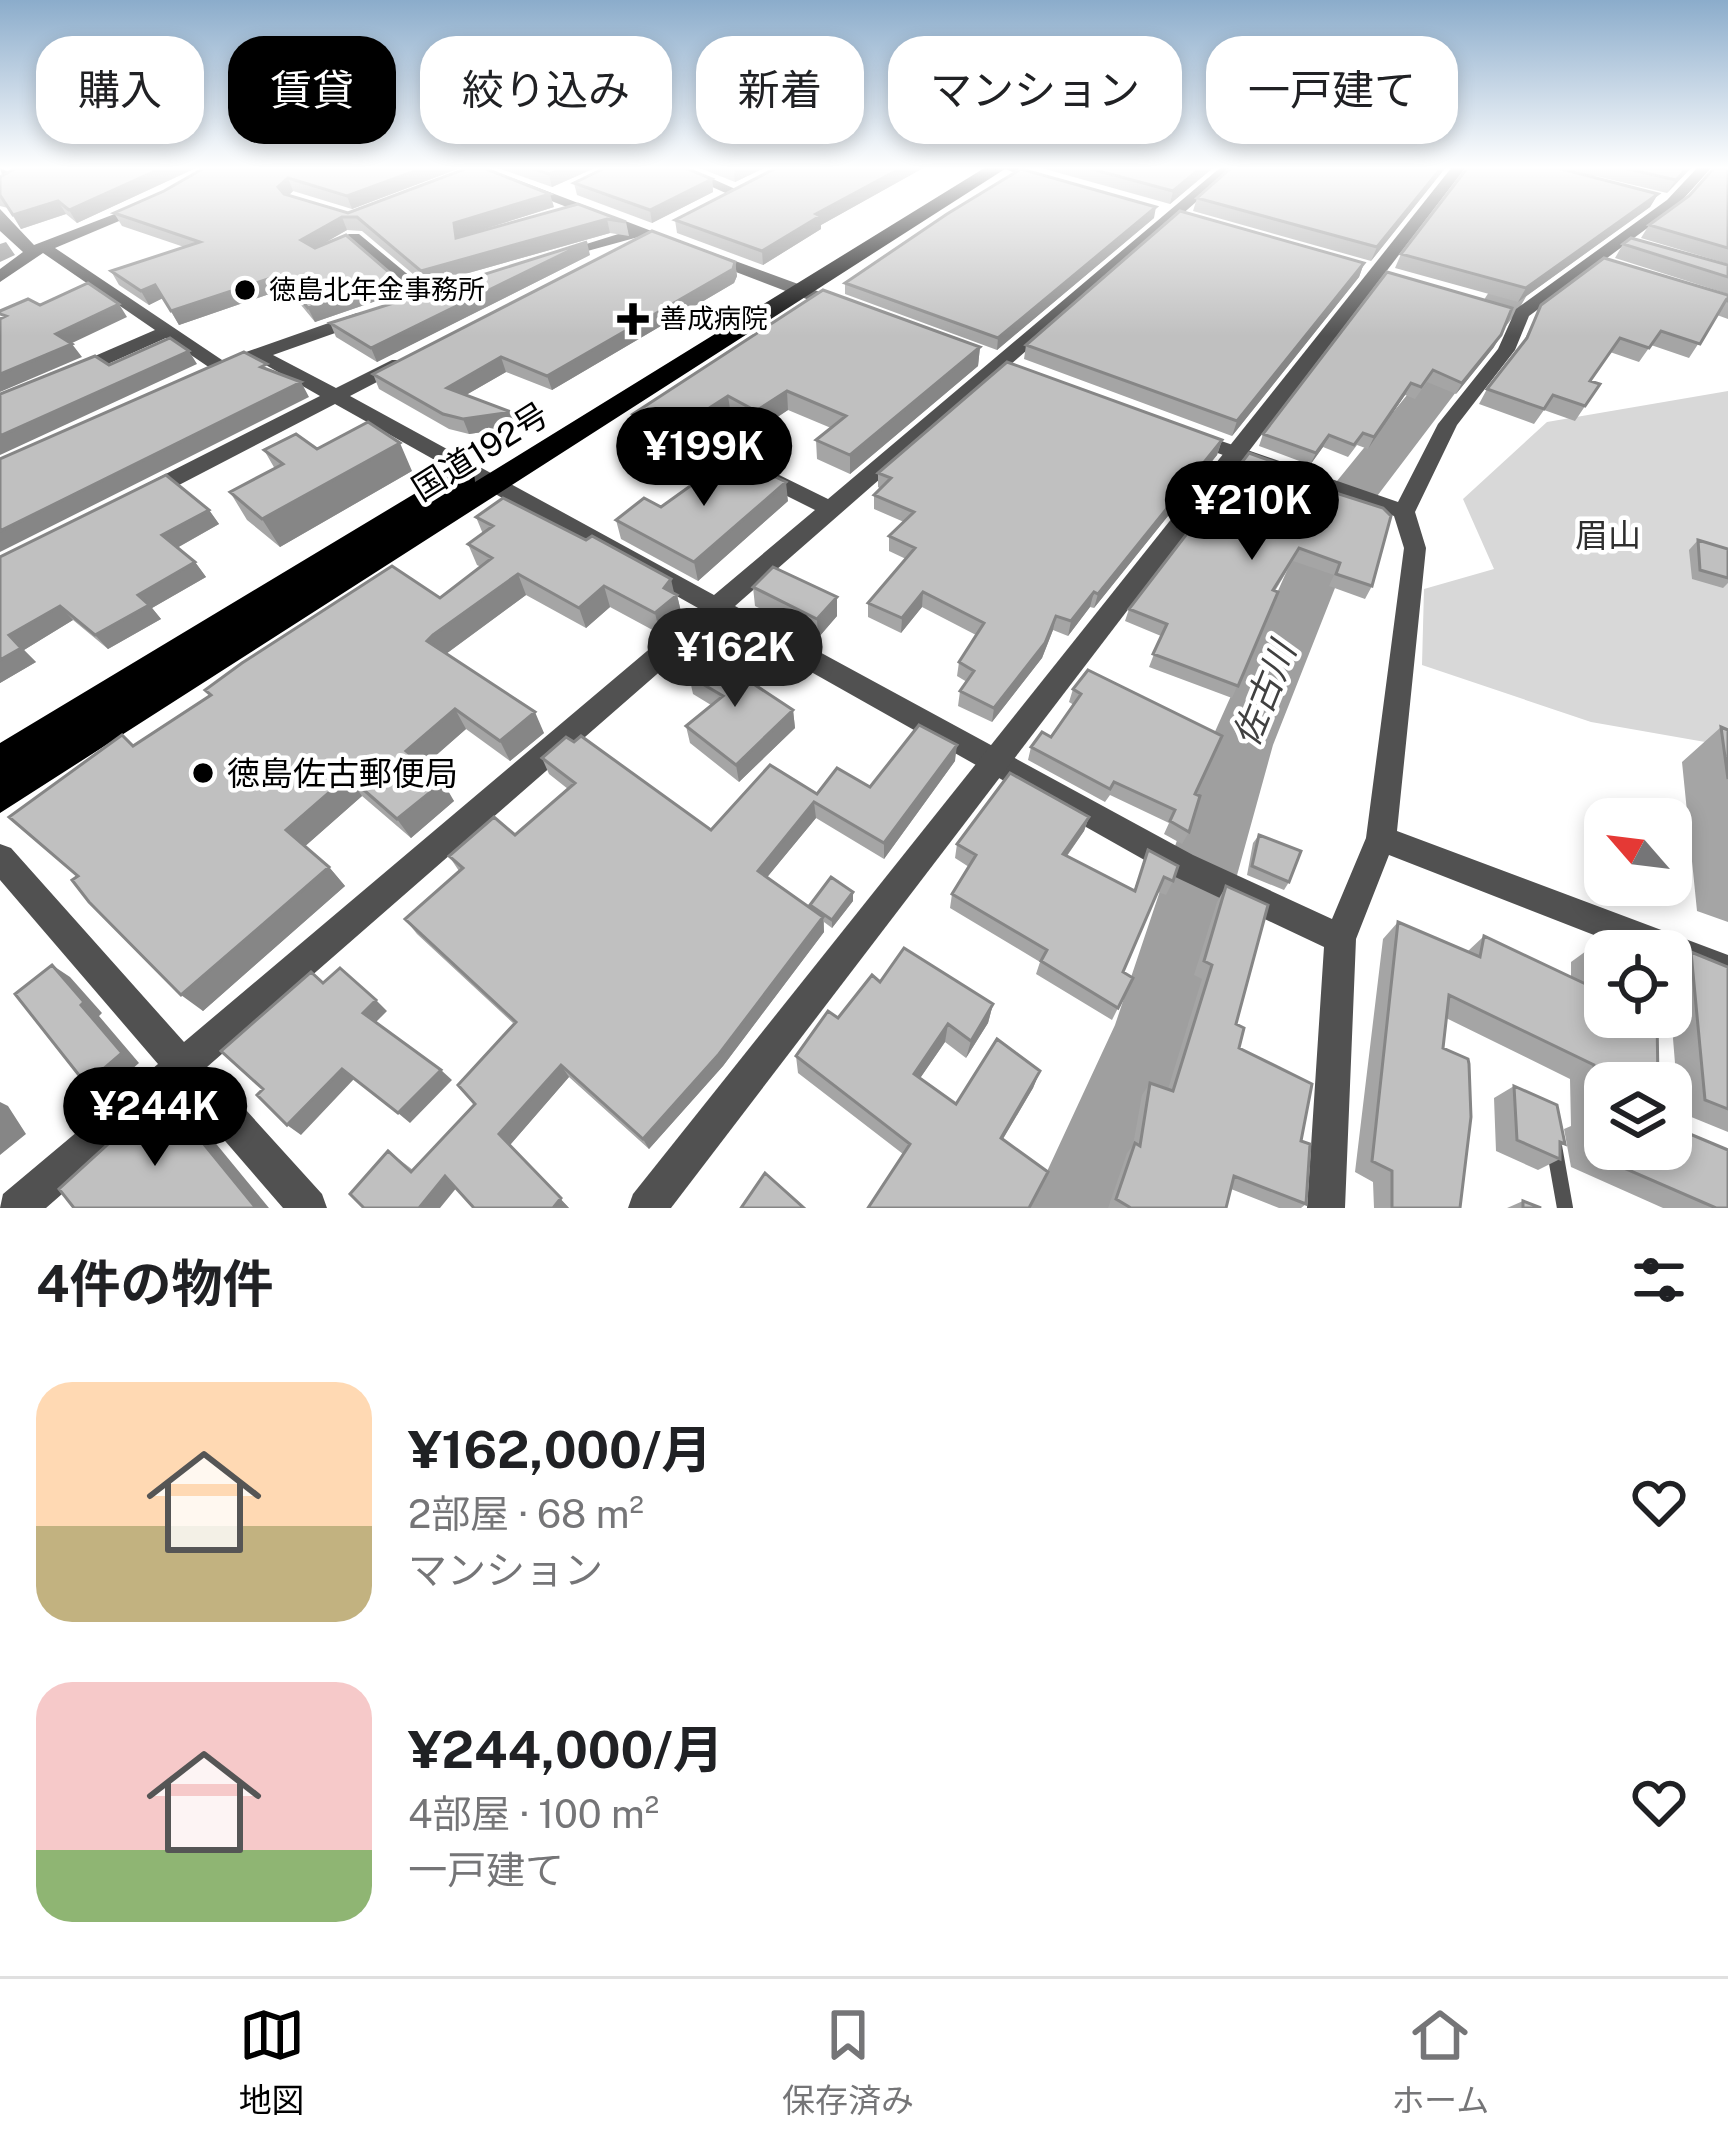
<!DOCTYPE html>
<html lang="ja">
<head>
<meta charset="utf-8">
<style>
	body { margin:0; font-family:"Public Sans","Noto Sans JP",sans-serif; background:#f6f6f6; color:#202124; height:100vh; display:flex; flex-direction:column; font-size:45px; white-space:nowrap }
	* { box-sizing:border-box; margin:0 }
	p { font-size:39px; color:#757577 }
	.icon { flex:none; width:66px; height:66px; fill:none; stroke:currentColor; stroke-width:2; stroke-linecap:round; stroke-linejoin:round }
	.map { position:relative; height:1208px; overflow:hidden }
	.side { display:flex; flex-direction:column; background:#fff; flex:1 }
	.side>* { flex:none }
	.banner { position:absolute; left:36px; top:36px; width:1656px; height:108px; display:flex; gap:24px }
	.needle { width:78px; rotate:298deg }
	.tools { position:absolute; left:1584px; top:798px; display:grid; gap:24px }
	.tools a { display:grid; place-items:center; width:108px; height:108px; border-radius:24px; background:#fff; box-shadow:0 6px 18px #0003; font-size:60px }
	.price { position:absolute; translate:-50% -102px; padding:0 27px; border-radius:42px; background:#000; color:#fff; font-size:39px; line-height:78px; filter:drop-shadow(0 3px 6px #0008) }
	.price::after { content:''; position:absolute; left:50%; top:72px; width:36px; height:27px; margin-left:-18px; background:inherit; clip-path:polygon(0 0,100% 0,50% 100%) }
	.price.on { background:#222; color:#fff }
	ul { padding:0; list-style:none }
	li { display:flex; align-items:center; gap:36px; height:300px; padding:0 36px }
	li span { display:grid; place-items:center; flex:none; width:336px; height:240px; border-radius:36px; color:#555 }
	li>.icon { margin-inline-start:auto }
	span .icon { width:144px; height:144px; fill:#fffc; stroke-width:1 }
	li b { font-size:51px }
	h2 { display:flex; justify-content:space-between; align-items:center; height:144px; padding:0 36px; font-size:51px }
	.chip { padding:0 42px; border-radius:36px; background:#fff; box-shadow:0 6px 18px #0003; font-size:42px; line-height:108px }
	.chip.on { background:#000; color:#fff }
	.tab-bar { display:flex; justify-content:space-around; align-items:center; height:168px; border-top:3px solid #e0e0e0; background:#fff; font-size:33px; color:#757577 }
	.tab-bar a { display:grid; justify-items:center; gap:6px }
	.tab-bar .on { color:#000 }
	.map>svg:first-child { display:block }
	.green { fill:#d8d8d8 }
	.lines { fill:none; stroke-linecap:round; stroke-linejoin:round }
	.river { fill:#9f9f9f; fill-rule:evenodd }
	.service { stroke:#515151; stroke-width:16 }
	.minor { fill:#515151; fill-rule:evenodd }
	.tertiary { fill:#515151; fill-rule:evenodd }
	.trunk { fill:#000; fill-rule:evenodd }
	.wall { fill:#a5a5a5 }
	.shaded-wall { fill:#868686 }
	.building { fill:#c0c0c0; stroke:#868686; stroke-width:3 }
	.poi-dot { fill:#000; stroke:#fff; stroke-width:4.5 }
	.labels { text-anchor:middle; stroke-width:9; stroke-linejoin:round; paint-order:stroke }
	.far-poi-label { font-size:27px; fill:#000; stroke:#fff; text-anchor:start }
	.street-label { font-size:33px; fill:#000; stroke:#fff }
	.park-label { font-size:33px; fill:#2f2f2f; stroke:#fff }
	.poi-label { font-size:33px; fill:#000; stroke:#fff; text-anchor:start }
	.water-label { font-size:36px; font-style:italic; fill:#404040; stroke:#fff }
</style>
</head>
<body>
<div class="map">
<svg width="1728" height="1208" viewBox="0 0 1728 1208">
	<rect width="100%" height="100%" fill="#fff"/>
	<path class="green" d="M1728 391V746L1591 722 1422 665 1424 589 1494 569 1463 499 1547 422Z"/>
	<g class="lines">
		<path class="river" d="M1568 167H1600L1519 309 1365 512 1273 745 1192 1038 1121 1208H1030L1115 1025 1209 745 1315 508 1482 303Z"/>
		<path class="service" d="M1554 1146 1565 1208"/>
		<path class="minor" d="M465 167H484L683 243 675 248 642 236 551 261V255L628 231Z
			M668 167H686L742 192 730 195Z
			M998 167H1019L1054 179 1047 183Z
			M1221 167H1236L735 606 1193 855 1332 919 1366 838 1404 548 1394 516 1184 441 1181 437 1184 433H1198L1398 502 1438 424 1498 349 1516 309 1667 200 1698 167H1712L1677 206 1529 316 1515 350 1457 425 1415 512 1426 548 1397 831 1728 955V987L1671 965V951H1635L1389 855 1356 939 1345 1208H1307L1324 947 1171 875 719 620 207 1067 322 1194 327 1208H283L181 1090 46 1208H0L3 1194 158 1064 0 880V844L11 848 184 1042 698 608 335 404 154 498H138L135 493 138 488 320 396 257 360 243 361V353L357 313H369V321L273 355 336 388 392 360H404V368L350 396 714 595 815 510 753 479 750 474 753 469H767L828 499Z
			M0 168 22 178 0 189 3 178Z
			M138 205 150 208 55 248 225 362V370H213L166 338 81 376H67V368L155 330 43 253 0 282V269L23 252 0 231V209L34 245Z
			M349 234H359L429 292V300H417L352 243 321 256 313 251Z
			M708 251 850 303 852 307 838 311 702 259 700 256Z"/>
		<path class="tertiary" d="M1452 167H1466L671 1208H628L633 1194Z"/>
		<path class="trunk" d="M986 167H1008L0 813V743L454 470H474L475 482Z"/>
	</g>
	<path class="wall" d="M12 167H198L77 223 66 214 21 229 8 208 0 206V177L14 169Z
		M206 167H463L352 209 293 191 289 195 348 213 554 207 459 237 578 204 626 222 629 236 610 233 426 285 362 231 347 230 321 245 402 292 315 322 287 288 179 325 163 298 149 305 119 285 111 271 184 247 122 226 114 213 164 191Z
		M495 167H597L552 187Z
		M697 167H766L735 182Z
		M778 167H925L821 225V229L763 265 677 233 675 220Z
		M1038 167H1214L1170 204Z
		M1446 167 1371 261 1193 211 1197 198Z
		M1558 167H1692L1667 193Z
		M1728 167V264L1641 238 1649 225Z
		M712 179 713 192 652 223 577 195 574 183Z
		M1658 194 1650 207 1518 302 1395 268 1401 254Z
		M1154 218 997 350 845 294V283Z
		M1623 244 1728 265V294L1615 258Z
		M590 255 377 362 336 337 330 323Z
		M735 262 737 276 734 283 552 390 506 372 466 395 516 427 469 434 449 429 379 389 373 374Z
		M1364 263 1359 277 1232 436 1024 359 1026 345Z
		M1728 295V319L1717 315 1689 358 1651 345 1639 362 1610 352 1590 381 1600 384 1575 421 1544 410 1534 424 1479 404 1487 389 1522 345 1541 305Z
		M980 347 978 366 850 474 817 459 816 440 831 428 788 410 758 430 731 415 676 450 637 433 633 414Z
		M1494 347 1456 394 1427 382 1415 399 1405 395 1368 449 1357 445 1348 457 1323 447 1310 465 1259 446 1263 434Z
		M1222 440 1217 455 1094 608 1090 607 1068 636 1053 630 1042 658 992 722 958 706 960 691 967 682 957 676 959 662 976 635 922 607 901 633 868 617V603L906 559 889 551V536L904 522 874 509V495L881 489 878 487V473Z
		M317 449 412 471 280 547 247 520 230 492 275 469 264 450Z
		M1297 481 1372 586 1365 599 1329 586 1334 575 1293 561 1275 591 1278 592 1232 698 1149 667 1161 636 1125 621 1129 609Z
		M788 501 698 581 621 539 616 520 661 507Z
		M209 510 219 524 177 548 195 562 206 577 152 608 161 619 108 649 73 620 24 650 36 662 0 683V557Z
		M476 517 674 593 677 595 682 616 660 634 610 607 586 628 526 595 446 654 544 733 510 761 466 729 424 766 454 801 411 838 362 796 305 846 329 867 345 886 203 1011 78 876 133 746 440 598 481 567 477 565 468 544 483 534Z
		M1698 540 1728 549V583L1723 588 1692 579 1689 550Z
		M753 587 837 616 818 638 755 606Z
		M1088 670 1195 794 1189 832 1182 844 1164 834 1169 823 1110 795 1105 802 1028 760 1031 747 1051 737 1074 705 1069 702 1073 689Z
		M752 673 754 684 793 710 795 728 739 782 690 743 686 726 711 705 693 694 689 676Z
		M1721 727 1728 730V922L1697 911 1682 762Z
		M542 758 711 830 817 794 870 787 955 761 884 859 816 818 767 877 810 908V905L853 901 832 928 824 922V932L723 1066 649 1149 569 1077 510 1145 569 1208H474L456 1188 350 1194 388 1151 413 1170 475 1104 514 1024 417 934 405 919 459 871 449 856 515 835 568 789 549 774Z
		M1089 817 1084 831 1067 856 1134 890 1148 850 1173 881 1166 895 1158 892 1123 972 1133 978 1112 1020 1036 974 1040 962 950 908 952 894 969 867 955 858 957 844Z
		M1259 835 1289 882 1284 890 1247 875 1253 843Z
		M1226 886 1239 1048 1301 1141 1306 1204 1301 1208H1279L1231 1189 1226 1208H1108L1127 1153 1133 1145 1142 1095 1150 1083 1168 1089 1202 979 1194 975 1217 902Z
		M1398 922 1467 952 1484 936 1571 977V962L1593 946 1605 1083 1728 1208H1663L1571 1167 1564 1129 1571 1126 1570 1079 1446 1018 1443 1048 1460 1208H1374L1373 1182 1355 1172 1383 939Z
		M1691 952 1728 967V1132L1679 1112 1671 1014V964Z
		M880 982 993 1004 988 1023 966 1058 945 1042 920 1078 956 1104 1040 1071 1033 1088 1003 1139 903 1154 798 1073 796 1056Z
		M1514 1086 1565 1144 1560 1146V1159L1538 1170 1496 1151 1494 1098Z
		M1523 1201 1541 1208H1507Z"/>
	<path class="shaded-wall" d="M164 167H198L77 223 69 210Z
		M426 167H463L352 209 347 196Z
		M566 167H597L552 187 549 174Z
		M739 167H766L735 182 734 169Z
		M903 167H925L821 225V229L763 265 762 251 816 214Z
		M1202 167H1214L1170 204 1173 191Z
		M1442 167H1446L1371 261 1377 247Z
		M1688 167H1692L1667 193 1676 180Z
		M288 178 293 191 284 200 278 187Z
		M712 179 713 192 652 223 650 210Z
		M550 194 554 207 456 238 454 223Z
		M1658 194 1650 207 1518 302 1526 288Z
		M58 201 66 214 21 229 13 215Z
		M1156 207 1154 218 997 350 998 338Z
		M342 217 347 230 307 253 301 240Z
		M607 219 610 233 426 285 421 271Z
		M6 242 15 255 0 262V244Z
		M587 242 590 255 377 362 371 348Z
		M735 262 737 276 734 283 552 390 547 376Z
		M1364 263 1359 277 1232 436 1237 421Z
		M280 275 287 288 179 325 171 311Z
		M397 279 402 292 315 322 308 308Z
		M155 285 163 298 149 305 141 291Z
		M119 304 127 317 70 344H72L82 357 0 392V374L56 334Z
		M1501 335 1494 347 1456 394 1462 383Z
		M980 347 978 366 850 474V455Z
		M189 351 197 364 0 455V436Z
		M501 357 506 372 452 403 447 388Z
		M301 382 309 397 0 552V531Z
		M1411 383 1405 395 1368 449 1374 437Z
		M787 391 788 410 758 430 756 411Z
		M728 396 731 415 676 450 672 432Z
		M511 412 516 427 469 434 463 419Z
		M1329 435 1323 447 1310 465 1316 453Z
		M1222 440 1217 455 1094 608 1098 594Z
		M400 443 412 471 280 547 262 519Z
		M786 482 788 501 698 581 694 562Z
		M209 510 219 524 173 550 162 535Z
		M195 562 206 577 152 608 161 619 108 649 95 635 138 595Z
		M518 574 526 595 443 656 427 641 433 635Z
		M671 579 675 597 677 595 682 616 660 634 655 613 664 588Z
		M604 586 610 607 586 628 579 608Z
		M923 592 922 607 901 633 902 618Z
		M1094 592 1090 607 1068 636 1071 621Z
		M837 597V616L818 638 817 619Z
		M60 606 73 620 24 650 36 662 0 683V660L9 635Z
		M1056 616 1053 630 1042 658 992 722 994 708Z
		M455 709 466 729 418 771 406 751Z
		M793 710 795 728 739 782 736 765Z
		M535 712 544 733 510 761 500 741Z
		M957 745 955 761 884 859V843Z
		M348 776 362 796 302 849 286 830Z
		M443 782 454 801 411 838 397 819Z
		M814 802 816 818 760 886 758 871Z
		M1089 817 1084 831 1058 868 1063 854Z
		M329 867 345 886 203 1011 181 995Z
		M853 892V901L832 928V920Z
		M823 917 824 932 723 1066 649 1149 643 1139Z
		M52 965 70 977 102 1013 99 1016 139 1063 104 1094 86 1084 81 1005Z
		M376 1000 387 1011 374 1024 363 1013Z
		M993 1004 988 1023 966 1058 971 1041Z
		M948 1024 945 1042 912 1090 914 1074Z
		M561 1065 569 1077 510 1145 569 1208H553L499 1134Z
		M342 1069 354 1079 301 1135 287 1125Z
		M441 1070 452 1080 410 1123 398 1113Z
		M1040 1071 1033 1088 995 1152 1001 1138Z
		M163 1094 185 1106 269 1208H256Z
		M0 1102 8 1106 26 1134 0 1155Z
		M445 1176 458 1186 440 1208H419Z"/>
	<path class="building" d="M18 167H164L69 210 58 201 13 215 0 195V177Z
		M206 167H426L347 196 288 178 278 187 284 194 348 213 470 167H481L550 194 454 223 456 238 578 204 626 222 607 219 421 271 357 217H342L301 240 315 248 346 235 397 279 308 308 280 275 171 311 155 285 141 291 111 271 200 242 114 213 164 191Z
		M527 167H566L549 174Z
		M607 167H683L712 179 650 210 574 183Z
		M778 167H903L816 214 820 216 762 251 675 220Z
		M1084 167H1202L1173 191Z
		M1232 167H1442L1377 247 1197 198Z
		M1468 167H1554L1658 194 1526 288 1401 254Z
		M1619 167H1688L1676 180Z
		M1715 167H1728V248L1649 225 1689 196Z
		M1021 169 1156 207 998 338 845 283 947 214Z
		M1180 211 1364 263 1237 421 1026 345Z
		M652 231 735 262 733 269 547 376 501 357 447 388 511 412 463 419 443 414 373 374Z
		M1631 238 1728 265V277L1623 244Z
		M587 242 371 348 330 323Z
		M1604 258 1728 295V301L1726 300 1700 344 1661 331 1649 348 1620 338 1590 381 1600 384 1585 406 1553 395 1544 409 1487 389 1527 338 1541 305Z
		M1387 272 1512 308 1501 335 1462 383 1433 370 1421 387 1411 383 1374 437 1363 433 1354 445 1329 435 1316 453 1263 434Z
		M88 283 119 304 56 334 72 344 0 374V319L6 316 0 314V311L28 299 40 305Z
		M823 290 980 347 850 455 816 440 846 416 787 391 756 411 728 396 672 432 633 414Z
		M170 338 189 351 0 436V394L95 356 109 365Z
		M244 352 267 364 261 367 301 382 0 531V459Z
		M1007 362 1222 440 1098 594 1094 592 1071 621 1056 616 1045 643 994 708 960 691 974 671 959 662 984 623 923 592 902 618 868 603 915 548 889 536 914 512 874 495 891 478 878 473Z
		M368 422 400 443 262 519 230 492 283 464 264 450 296 434 317 449Z
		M1249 453 1301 472 1295 480 1383 508 1391 516 1372 586 1336 574 1340 563 1299 548 1273 590 1278 592 1238 686 1153 654 1167 624 1129 609Z
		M732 456 786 482 694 562 616 520 644 498 661 507Z
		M166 475 209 510 162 535 195 562 138 595 149 605 95 635 60 606 9 635 21 648 0 660V557Z
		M503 498 586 540 592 536 671 579 664 588 677 595 655 613 604 586 579 608 518 574 433 635 427 641 535 712 500 741 455 709 406 751 443 782 397 819 348 776 286 830 329 867 181 995 89 902 72 880 78 876 9 817 122 735 133 746 211 695 205 690 242 663 392 566 440 598 492 558 468 544 493 526 476 517Z
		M1698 540 1728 549V578L1700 570Z
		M773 567 837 597 817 619 753 587Z
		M715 652 752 673 746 679 793 710 736 765 686 726 723 696 689 676Z
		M1088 670 1222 736 1195 794 1200 796 1189 832 1170 821 1175 810 1114 782 1110 789 1031 747 1042 732 1051 737 1081 694 1073 689Z
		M919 725 957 745 884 843 814 802 758 871 823 917 719 1054 643 1139 561 1065 499 1134 561 1198 553 1208H474L445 1176 419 1208H364L350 1194 388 1151 411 1172 475 1104 458 1085 516 1022 405 919 463 868 449 856 494 817 515 835 575 783 542 758 566 737 574 742 581 736 711 830 770 765 817 794 837 768 870 787Z
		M1721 727 1728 730V779Z
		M1010 773 1089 817 1063 854 1135 891 1148 850 1178 866 1173 881 1164 877 1123 972 1133 978 1118 1008 1041 961 1047 950 952 894 976 855 957 844Z
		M1259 835 1301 851 1289 882 1252 866Z
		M831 877 853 892 832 920 810 905Z
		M1226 886 1268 905 1236 1024 1244 1028 1239 1048 1312 1084 1301 1141 1310 1144 1306 1204 1234 1176 1226 1208H1131L1116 1199 1135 1143 1140 1146 1150 1083 1173 1091 1212 965 1204 961Z
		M1398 922 1480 957 1484 936 1592 987 1593 946 1606 951 1605 1017H1657L1658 1083H1605V1149H1671V1126L1728 1150V1208H1716L1596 1156 1588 1117 1596 1120 1594 1065 1449 995 1443 1048 1468 1059 1469 1064 1471 1117 1460 1208H1392V1171L1372 1161Z
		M904 948 993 1004 971 1041 948 1024 914 1074 956 1104 997 1039 1040 1071 1001 1138 1048 1172 1029 1208H868L910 1144 796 1056 828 1011 838 1018 872 975 880 982Z
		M1691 952 1728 967V1109L1705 1100Z
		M52 965 84 1002 81 1005 122 1053 86 1084 15 994Z
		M340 968 376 1000 363 1013 441 1070 398 1113 342 1069 287 1125 257 1095 263 1089 221 1051 311 972 323 983Z
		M1514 1086 1557 1105 1565 1144 1560 1142V1159L1517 1140Z
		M163 1094 256 1208H74L59 1189Z
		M765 1173 804 1208H741Z
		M1523 1201 1541 1208H1523Z"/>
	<linearGradient id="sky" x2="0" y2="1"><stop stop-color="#8baccb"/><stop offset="0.5" stop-color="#fff"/><stop offset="1" stop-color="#fff" stop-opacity="0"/></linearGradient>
	<rect width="1728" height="336" fill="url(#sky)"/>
	<g class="poi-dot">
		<circle cx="245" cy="290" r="12"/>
		<path d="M627 301h12v12h12v12h-12v12h-12v-12h-12v-12h12z"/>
		<circle cx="203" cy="773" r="12"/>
	</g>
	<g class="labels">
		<g class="far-poi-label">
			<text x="269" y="299">徳島北年金事務所</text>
			<text x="660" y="328">善成病院</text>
		</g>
		<g class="street-label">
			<text transform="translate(480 451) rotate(-32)" y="12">国道192号</text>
		</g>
		<g class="park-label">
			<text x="1608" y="547">眉山</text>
		</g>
		<g class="poi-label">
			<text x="227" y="785">徳島佐古郵便局</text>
		</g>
		<g class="water-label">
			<text transform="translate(1264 694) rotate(-68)" y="13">佐古川</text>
		</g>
	</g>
</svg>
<div class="tools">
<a><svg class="needle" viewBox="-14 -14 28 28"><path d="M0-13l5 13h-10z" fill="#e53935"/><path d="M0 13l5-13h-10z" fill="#757577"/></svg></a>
<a><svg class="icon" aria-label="locate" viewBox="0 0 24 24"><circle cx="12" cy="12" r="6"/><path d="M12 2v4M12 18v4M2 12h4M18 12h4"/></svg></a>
<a><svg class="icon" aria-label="layers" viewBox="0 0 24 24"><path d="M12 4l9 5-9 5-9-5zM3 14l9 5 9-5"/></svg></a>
</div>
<b class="price" style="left:704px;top:509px">¥199K</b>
<b class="price" style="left:1252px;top:563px">¥210K</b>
<b class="price on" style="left:735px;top:710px">¥162K</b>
<b class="price" style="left:155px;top:1169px">¥244K</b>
<div class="banner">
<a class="chip">購入</a>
<a class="chip on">賃貸</a>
<a class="chip">絞り込み</a>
<a class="chip">新着</a>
<a class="chip">マンション</a>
<a class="chip">一戸建て</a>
</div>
</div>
<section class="side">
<h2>4件の物件<svg class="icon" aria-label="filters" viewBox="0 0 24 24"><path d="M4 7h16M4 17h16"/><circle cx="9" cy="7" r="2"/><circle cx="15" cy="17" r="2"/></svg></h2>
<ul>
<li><span style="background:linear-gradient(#ffd9b3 60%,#c2b280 0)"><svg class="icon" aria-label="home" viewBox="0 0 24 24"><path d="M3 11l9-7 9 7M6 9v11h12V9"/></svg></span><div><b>¥162,000/月</b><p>2部屋 · 68 m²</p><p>マンション</p></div><svg class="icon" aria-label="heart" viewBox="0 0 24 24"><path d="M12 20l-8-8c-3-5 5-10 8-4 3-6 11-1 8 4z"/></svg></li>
<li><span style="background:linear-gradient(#f6c9c9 70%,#8fb573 0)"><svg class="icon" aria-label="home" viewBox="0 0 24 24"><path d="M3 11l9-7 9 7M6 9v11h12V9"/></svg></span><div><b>¥244,000/月</b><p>4部屋 · 100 m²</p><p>一戸建て</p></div><svg class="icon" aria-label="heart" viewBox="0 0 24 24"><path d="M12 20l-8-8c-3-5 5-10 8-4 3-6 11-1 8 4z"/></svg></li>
</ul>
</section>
<nav class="tab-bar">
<a class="on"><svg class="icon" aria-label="map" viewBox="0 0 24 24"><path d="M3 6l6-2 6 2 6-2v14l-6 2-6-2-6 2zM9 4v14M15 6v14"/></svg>地図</a>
<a><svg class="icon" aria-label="saved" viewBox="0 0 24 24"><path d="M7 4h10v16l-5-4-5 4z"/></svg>保存済み</a>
<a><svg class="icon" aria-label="home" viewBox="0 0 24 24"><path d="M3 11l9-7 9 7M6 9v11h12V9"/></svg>ホーム</a>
</nav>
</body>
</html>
